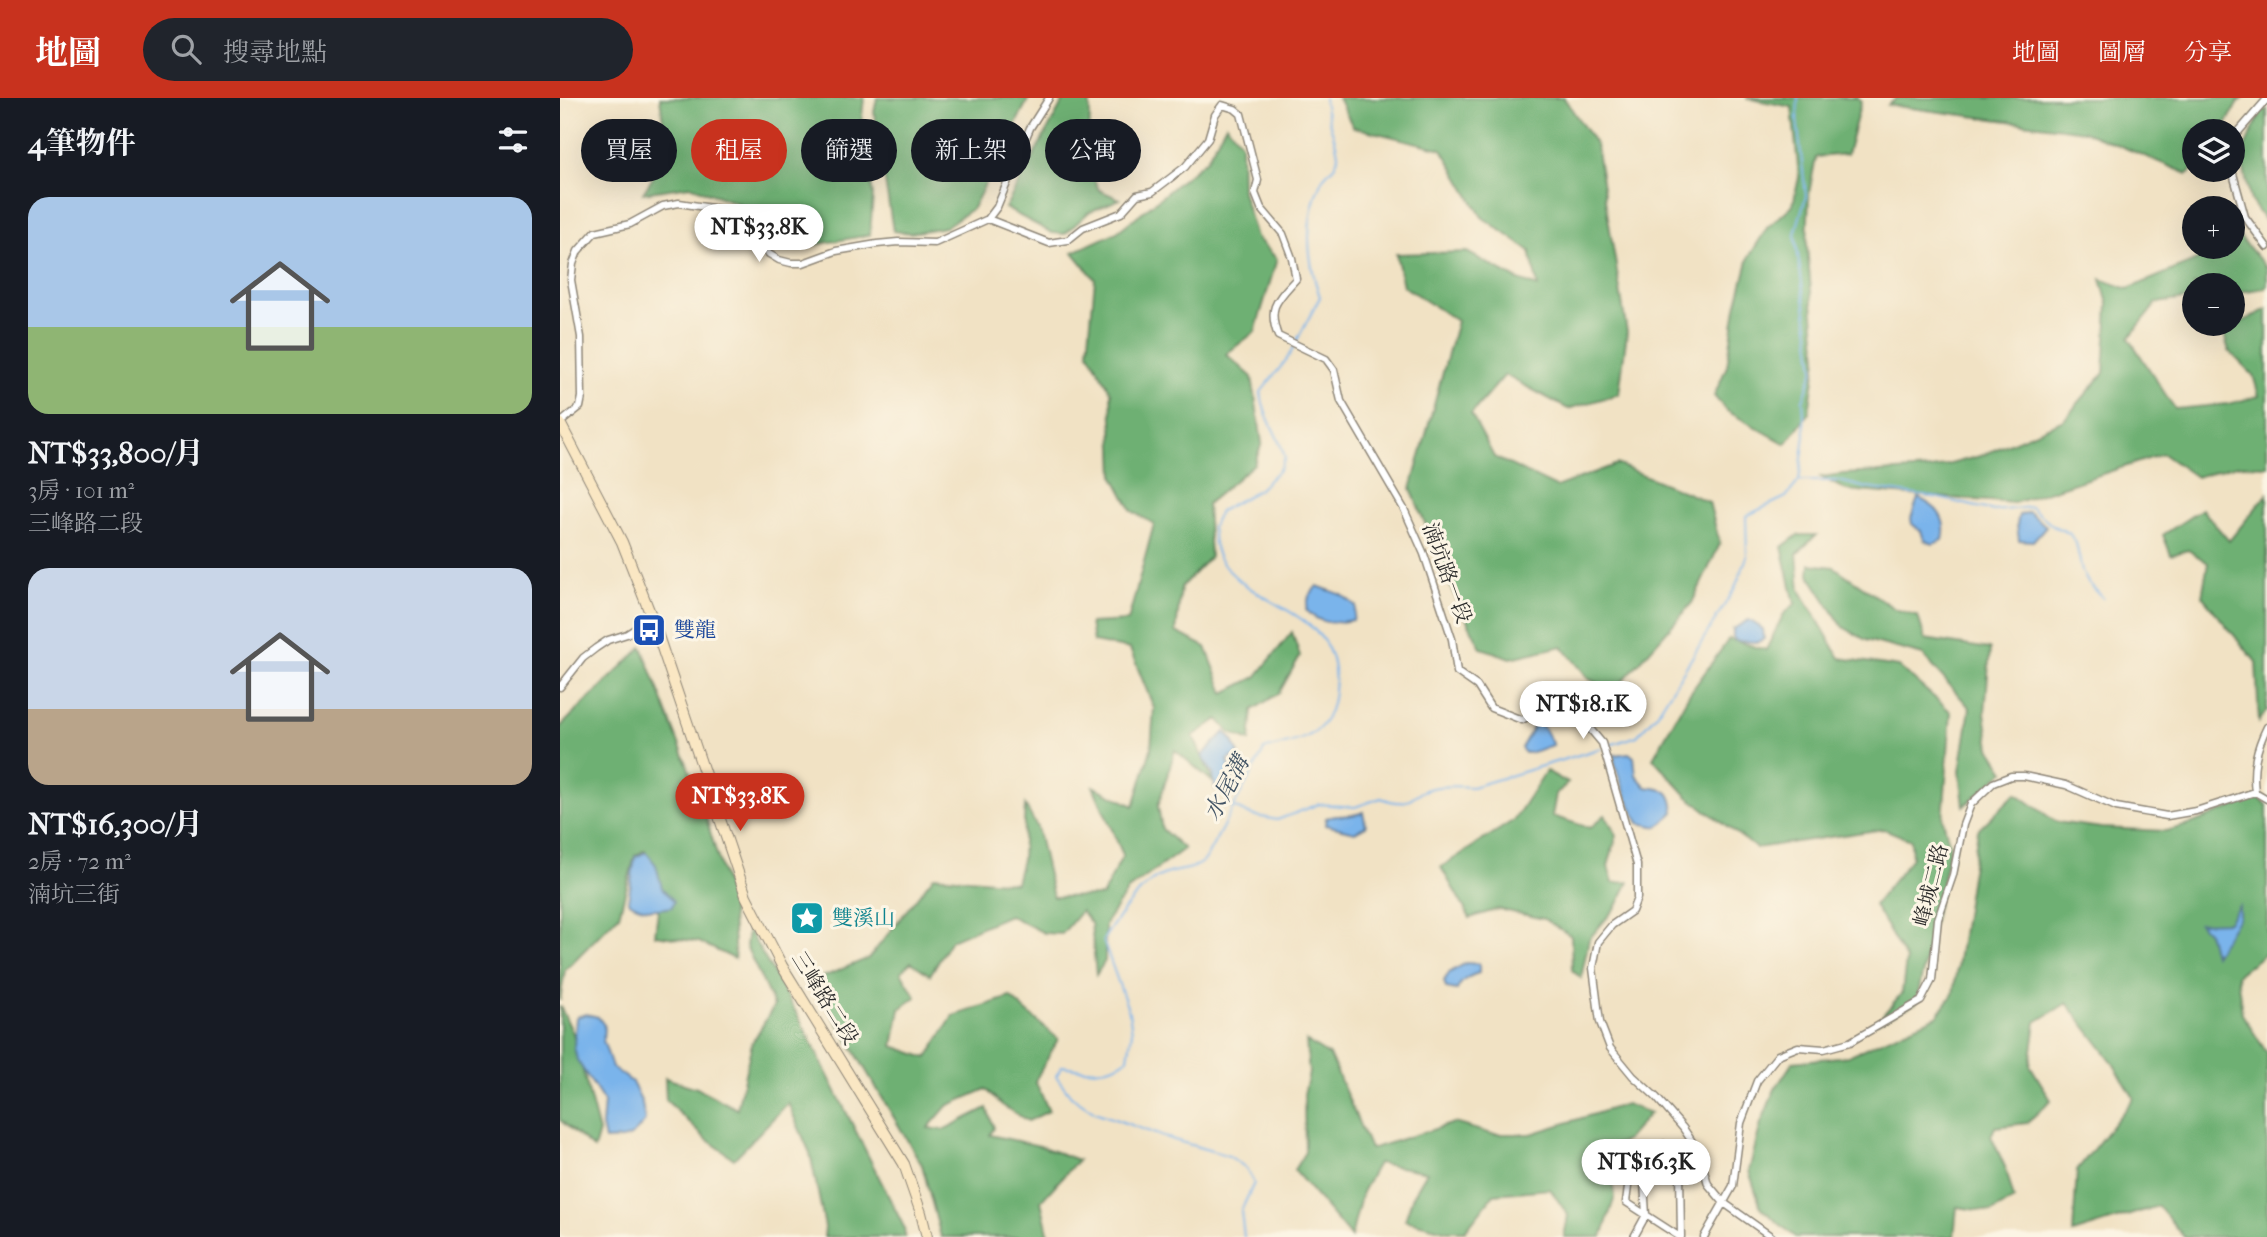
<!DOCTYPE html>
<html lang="zh-TW">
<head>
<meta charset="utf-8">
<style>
	body { margin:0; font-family:"IM FELL French Canon","Noto Serif TC",serif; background:#20242c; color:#f1f3f6; height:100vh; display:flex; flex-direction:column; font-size:26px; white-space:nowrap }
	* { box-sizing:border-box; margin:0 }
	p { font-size:23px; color:#9ea1a6 }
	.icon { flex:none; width:38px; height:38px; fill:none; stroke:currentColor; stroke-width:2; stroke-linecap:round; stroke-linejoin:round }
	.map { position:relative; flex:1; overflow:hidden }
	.details { display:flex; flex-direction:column; background:#171b24; width:560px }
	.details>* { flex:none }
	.guide { position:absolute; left:21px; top:21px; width:665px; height:63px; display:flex; gap:14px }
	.fabs { position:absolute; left:1622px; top:21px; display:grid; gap:14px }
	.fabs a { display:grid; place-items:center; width:63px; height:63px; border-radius:50%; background:#171b24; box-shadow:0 7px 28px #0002; font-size:35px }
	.price { position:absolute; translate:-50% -60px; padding:0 16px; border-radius:24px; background:#fff; color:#222; font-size:23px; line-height:46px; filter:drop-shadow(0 2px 4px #0008) }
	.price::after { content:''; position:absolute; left:50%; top:42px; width:21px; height:16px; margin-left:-10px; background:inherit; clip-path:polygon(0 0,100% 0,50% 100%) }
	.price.selected { background:#c8321e; color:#fff }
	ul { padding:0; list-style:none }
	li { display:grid; align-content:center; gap:14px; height:371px; padding:0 28px }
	li span { display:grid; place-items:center; height:217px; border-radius:21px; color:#555 }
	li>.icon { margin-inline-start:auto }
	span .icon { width:126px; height:126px; fill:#fffc; stroke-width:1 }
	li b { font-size:30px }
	h2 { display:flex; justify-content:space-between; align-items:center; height:84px; padding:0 28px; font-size:30px }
	.pill { padding:0 24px; border-radius:32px; background:#171b24; box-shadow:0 7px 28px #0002; font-size:24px; line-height:63px }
	.pill.selected { background:#c8321e; color:#fff }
	header { display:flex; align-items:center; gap:42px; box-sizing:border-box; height:98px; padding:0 35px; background:#c8321e; color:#fff }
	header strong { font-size:33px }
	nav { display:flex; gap:38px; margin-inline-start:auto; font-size:24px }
	.search { width:490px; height:63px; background:#20242c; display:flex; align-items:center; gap:18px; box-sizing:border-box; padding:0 24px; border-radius:38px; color:#9ea1a6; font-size:26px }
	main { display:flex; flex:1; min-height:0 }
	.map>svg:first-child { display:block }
	.forest { fill:#6eb073; stroke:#4c6e4f; stroke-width:2 }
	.water { fill:#7ab4eb; stroke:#52708b; stroke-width:2 }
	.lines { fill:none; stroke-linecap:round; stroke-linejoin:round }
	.stream { stroke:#7ab4eb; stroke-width:2 }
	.street-casing { stroke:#8e8678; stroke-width:9 }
	.secondary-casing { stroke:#8e8678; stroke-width:12 }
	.street { stroke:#fff; stroke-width:6 }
	.secondary { stroke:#fae7c3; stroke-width:10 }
	.labels { text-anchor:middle; stroke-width:6; stroke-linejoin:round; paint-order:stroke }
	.street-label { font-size:21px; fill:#2b2b2b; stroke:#fcf5e5 }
	.transit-label { font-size:21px; fill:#164399; stroke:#fcf5e5; text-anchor:start }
	.culture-label { font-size:21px; fill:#0d838f; stroke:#fcf5e5; text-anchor:start }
	.water-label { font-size:23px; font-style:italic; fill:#435465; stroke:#fcf5e5 }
</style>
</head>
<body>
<header>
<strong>地圖</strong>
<div class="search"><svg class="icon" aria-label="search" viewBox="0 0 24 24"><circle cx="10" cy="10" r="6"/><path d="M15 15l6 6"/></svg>搜尋地點</div>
<nav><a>地圖</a><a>圖層</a><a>分享</a></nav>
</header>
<main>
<section class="details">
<h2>4筆物件<svg class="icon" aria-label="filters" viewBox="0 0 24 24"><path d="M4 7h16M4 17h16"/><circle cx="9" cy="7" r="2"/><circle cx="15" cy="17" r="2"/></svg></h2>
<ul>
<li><span style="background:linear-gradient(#a9c7e8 60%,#8fb573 0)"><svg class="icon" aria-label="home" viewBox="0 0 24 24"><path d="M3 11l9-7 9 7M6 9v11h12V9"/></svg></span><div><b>NT$33,800/月</b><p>3房 · 101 m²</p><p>三峰路二段</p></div></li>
<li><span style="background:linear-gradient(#c9d6e8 65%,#b9a48a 0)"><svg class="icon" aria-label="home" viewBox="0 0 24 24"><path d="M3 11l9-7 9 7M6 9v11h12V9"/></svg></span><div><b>NT$16,300/月</b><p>2房 · 72 m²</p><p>湳坑三街</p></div></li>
</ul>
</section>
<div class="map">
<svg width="1707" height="1139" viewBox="0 0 1707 1139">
	<rect width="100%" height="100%" fill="#fcf5e5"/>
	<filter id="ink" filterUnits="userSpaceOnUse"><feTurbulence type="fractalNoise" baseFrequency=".0143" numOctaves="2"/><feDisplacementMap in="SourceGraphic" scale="14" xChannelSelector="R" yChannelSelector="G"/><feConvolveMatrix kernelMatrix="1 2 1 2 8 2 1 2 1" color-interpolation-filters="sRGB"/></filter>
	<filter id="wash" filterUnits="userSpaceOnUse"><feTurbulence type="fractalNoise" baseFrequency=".00686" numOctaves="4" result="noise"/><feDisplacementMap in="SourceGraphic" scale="28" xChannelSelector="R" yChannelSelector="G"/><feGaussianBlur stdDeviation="1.57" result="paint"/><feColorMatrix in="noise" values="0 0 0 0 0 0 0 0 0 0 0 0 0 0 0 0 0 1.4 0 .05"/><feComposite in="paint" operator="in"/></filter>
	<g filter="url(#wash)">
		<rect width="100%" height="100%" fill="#f1e2c4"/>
		<path class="forest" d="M100 0H304L301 27 313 97 310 137 225 152 188 109 130 88 83 95 92 81 106 45Z
			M317 0H469L413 110 385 129 351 135 333 133 314 14Z
			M505 0H530L529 71 539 92 560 101 529 114 505 136 492 135 445 110Z
			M778 0H1004L1036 47 1067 234 1059 296 1008 311 945 277 911 316 934 359 996 389 1057 366 1149 404 1160 446 1132 505 1053 594 1029 581 1002 548 951 560 921 550 893 494 851 391 897 223 843 188 836 156 907 154 956 181 978 189 970 153 922 119 882 51 793 29Z
			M1186 0H1298L1301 4 1287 56 1256 59 1249 95 1247 148 1257 261 1249 314 1226 346 1167 313 1154 298 1167 268 1176 209 1189 159 1207 130 1233 107 1239 79 1232 9Z
			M1337 0H1684L1678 4 1663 33H1634V69L1628 76 1524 33 1328 7Z
			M1707 11V126L1691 103 1681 58 1701 14Z
			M666 26 681 45 682 93 696 139 717 161 695 234 666 256 692 279 702 345 694 366 647 406 650 459 621 489 616 534 646 549 664 595 696 579 732 534 740 558 719 595 693 612 690 643 670 635 658 621 633 638 654 685 615 652 598 708 602 731 624 751 568 792 545 826V863L536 877 531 825 521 813 502 836 484 835 449 817 391 842 370 877 351 864 341 874 356 899 340 911 333 948 367 960 393 918 450 899 498 941 475 983 489 1013 468 1023 442 1007 426 991 387 1008 368 1030 383 1032 427 1010 434 1030 430 1037 480 1048 518 1062 481 1103 488 1134 481 1139H381L362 1067 253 883 309 860 374 778 456 785 462 761 465 707 477 729 493 799 542 798 563 757 533 688 574 708 591 651 594 610 570 551 533 544 530 525 568 523 594 426 572 413 554 379 551 294 528 253 535 181 513 154 557 134 595 104 647 61Z
			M1680 139 1707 170V187L1705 190 1673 195V187H1634V200L1597 205 1569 240 1615 311 1668 306 1699 298 1693 277 1669 253 1663 233 1707 211V368L1677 367 1636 379 1603 356 1454 405 1286 392 1261 379 1283 376 1372 371 1420 358 1504 322 1544 275 1548 206 1541 181 1568 191 1668 149H1673V145Z
			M1707 396V612L1699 624 1696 564 1642 498 1648 465 1628 452 1611 457 1603 437 1642 411 1669 443Z
			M1238 437H1256L1237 456 1240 492 1280 560 1339 569 1391 614 1383 722 1390 748 1356 905 1316 925 1342 895 1346 862 1314 807 1352 760 1351 742 1324 731 1196 750 1127 698 1093 660 1128 598 1169 541 1206 552 1223 517 1235 506 1222 449Z
			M1250 466 1274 469 1335 511 1358 518 1365 541 1430 551 1425 615 1430 650 1445 673 1404 708 1400 673 1410 610 1363 557 1306 542 1283 529 1249 477Z
			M82 549 141 703 171 804 175 861 139 844 95 837 100 795 85 752 75 758 59 817 5 872 0 903V629Z
			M986 673 1008 685 996 696 992 718 1030 730 1045 717 1057 737 1048 768 1053 785 1069 784 1057 808 1029 841 1021 880 1012 872 1011 838 984 821 938 811 910 820 881 769 954 722Z
			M1456 695 1496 724 1542 730 1606 733 1628 727 1698 699 1707 707V854L1677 877 1682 916 1707 955V1139H1624L1598 1108 1513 1135 1517 1072 1574 1000 1551 962 1507 905 1476 924 1470 967 1491 1002 1467 1025 1435 1029 1431 1038 1446 1071 1454 1101 1432 1114 1397 1109 1394 1139H1235L1201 1110 1189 1073 1201 1025 1215 991 1233 964 1288 958 1377 918 1393 896 1418 732Z
			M188 831 238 918 344 1129 345 1139H264L265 1129 250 1055 228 1005 174 1061 145 1040 106 1002 105 980 137 990 177 1011 192 945 214 908 186 848Z
			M0 908 13 935 39 1034 34 1051 0 1022Z
			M746 943 770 958 810 1051 894 1025 932 1036H971L1066 1006 1090 1015 1066 1043 1043 1050 1055 1098 1042 1139H1004L1008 1117 990 1091 934 1096 905 1133H888L845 1122 853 1098 867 1074 818 1065 802 1094 791 1139 734 1072 745 1054 744 996 749 975Z"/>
		<path class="water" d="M1358 400C1377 408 1388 420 1383 442L1373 446 1364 442 1361 433 1352 426 1351 420Z
			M1469 414 1486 428 1473 443 1459 442 1457 426 1459 417Z
			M757 488 782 497 796 508 793 522C772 525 762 528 746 512L749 498Z
			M1189 522 1203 531 1204 541 1198 544 1176 543 1173 539V531Z
			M980 624 993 647C982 649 977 655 965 655L961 650 975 626Z
			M665 634 673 643 679 656 668 662 673 683 669 687 655 691 653 676 642 658Z
			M1069 655 1074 659 1076 677 1086 689C1105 692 1112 690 1114 714L1098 729 1079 725C1072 712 1053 669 1054 657Z
			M803 714 806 728 795 734 765 727 766 720C779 716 790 720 803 714Z
			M86 754 96 767 102 790 114 803 112 809C96 812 82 813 68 803L75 759Z
			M1679 808V819L1654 857 1648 834 1639 825 1668 824Z
			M906 865 919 866V875C909 878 901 882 897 892L886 890 884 883 889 875Z
			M26 916 38 919 44 927 43 942 52 969 72 984 82 1005 85 1023C71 1042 67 1041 45 1042L42 1028 44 1004 17 962 14 949 16 919Z"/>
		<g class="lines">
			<path class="stream" d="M736 244 760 199C747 162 744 121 761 84 765 74 778 70 778 57 776 38 765 20 764 0
				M1240 383H1279L1307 390 1379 400 1434 413 1471 409 1493 428 1509 435 1516 445 1522 473 1527 483 1543 500
				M1047 648 1077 638 1097 616 1175 490 1187 459 1186 418 1226 399 1239 383 1245 337 1243 302 1254 271 1235 136 1246 98 1237 22 1238 0
				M674 709 691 717 717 722 759 706 795 709 821 700C853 712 846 696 872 690 885 687 899 688 912 689L1042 650
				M684 1139 681 1113 694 1085 686 1070 669 1058 604 1039 535 1014 511 998 496 978 502 968C525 972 549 976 568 960L572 934 569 914 543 842C555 823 582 784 603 777 621 770 628 775 645 762L704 652C743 640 769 641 774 593 783 509 694 515 659 460 654 452 653 439 652 429L660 413 698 392 719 372 725 359C718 336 703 318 701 294L727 261 734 249"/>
		</g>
	</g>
	<g filter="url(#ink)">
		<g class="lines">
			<g class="street-casing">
				<path id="street" d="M1673 40 1707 1
					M1672 72 1685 119 1707 149
					M428 121 489 145 508 142 523 130 561 115 577 97 592 94 625 69 648 41 655 17 662 7 675 11 681 16 698 82 695 95 701 110 723 136 732 160 736 181C717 202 707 209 718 238L766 261 774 272 781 303 844 411 864 456 892 541 897 574 917 588 931 610 962 622 980 612 1003 607 1015 613 1042 645 1077 767V800L1072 813 1052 827 1038 844 1033 870 1040 924 1050 950 1073 978 1096 999 1123 1030 1139 1054 1148 1086 1164 1105 1212 1139
					M0 325 20 309 22 299 21 239 11 182 13 166 18 153 35 134 70 126 103 108 119 105 158 111 175 117 187 127 209 156 219 162 231 165H243L276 153 317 146 338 144 375 145 428 121 437 109 470 30 489 0
					M0 589 23 560 36 550 48 542 67 536 92 520
					M1707 629C1696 651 1692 670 1695 694L1707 701
					M1104 1046 1120 1074 1121 1139
					M1066 1059 1070 1073 1066 1104 1120 1139
					M1074 1139 1086 1117 1083 1067 1085 1058 1095 1053
					M1144 1139 1173 1088 1181 1025 1197 983 1218 957 1238 949 1264 951 1290 944 1361 903 1372 882 1378 821 1393 777 1403 727 1411 706 1433 685 1451 678H1464L1506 687 1556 709 1607 718 1636 713 1695 694"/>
			</g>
			<g class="secondary-casing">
				<path id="secondary" d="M0 325 62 444 92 520 186 798 222 868 344 1066 361 1115 367 1139"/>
			</g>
			<use href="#street" class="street"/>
			<use href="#secondary" class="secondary"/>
		</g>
	</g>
	<defs>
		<g id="bus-square" transform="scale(1.75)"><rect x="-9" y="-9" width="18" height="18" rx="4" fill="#1a4fb4" stroke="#fcf5e5"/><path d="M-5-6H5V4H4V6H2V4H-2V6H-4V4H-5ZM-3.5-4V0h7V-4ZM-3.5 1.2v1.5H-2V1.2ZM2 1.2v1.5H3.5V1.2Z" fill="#fff"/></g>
		<g id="sight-square" transform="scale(1.75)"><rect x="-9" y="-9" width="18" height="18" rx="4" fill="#0f9aa8" stroke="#fcf5e5"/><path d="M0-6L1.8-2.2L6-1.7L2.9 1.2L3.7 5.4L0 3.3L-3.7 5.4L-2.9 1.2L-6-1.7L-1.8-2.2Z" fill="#fff"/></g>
	</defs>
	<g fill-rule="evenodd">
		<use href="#bus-square" x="89" y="532"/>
		<use href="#sight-square" x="247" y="820"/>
	</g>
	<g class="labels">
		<g class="street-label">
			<text transform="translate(887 475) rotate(70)" y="7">湳坑路一段</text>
			<text transform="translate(1371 787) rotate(-76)" y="7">峰城二路</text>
			<text transform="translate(265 900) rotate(58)" y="7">三峰路二段</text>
		</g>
		<g class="transit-label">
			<text x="114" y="539">雙龍</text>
		</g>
		<g class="culture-label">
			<text x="272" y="827">雙溪山</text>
		</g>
		<g class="water-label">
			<text transform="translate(666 690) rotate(-62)" y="8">水尾溝</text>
		</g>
	</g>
</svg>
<div class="fabs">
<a><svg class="icon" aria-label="layers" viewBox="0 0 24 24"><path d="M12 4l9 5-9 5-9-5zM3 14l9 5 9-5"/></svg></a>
<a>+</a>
<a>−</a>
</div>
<b class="price" style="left:199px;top:166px">NT$33.8K</b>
<b class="price" style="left:1023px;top:643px">NT$18.1K</b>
<b class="price selected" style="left:180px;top:735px">NT$33.8K</b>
<b class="price" style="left:1086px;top:1101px">NT$16.3K</b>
<div class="guide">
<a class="pill">買屋</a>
<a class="pill selected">租屋</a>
<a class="pill">篩選</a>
<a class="pill">新上架</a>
<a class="pill">公寓</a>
</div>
</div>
</main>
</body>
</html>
